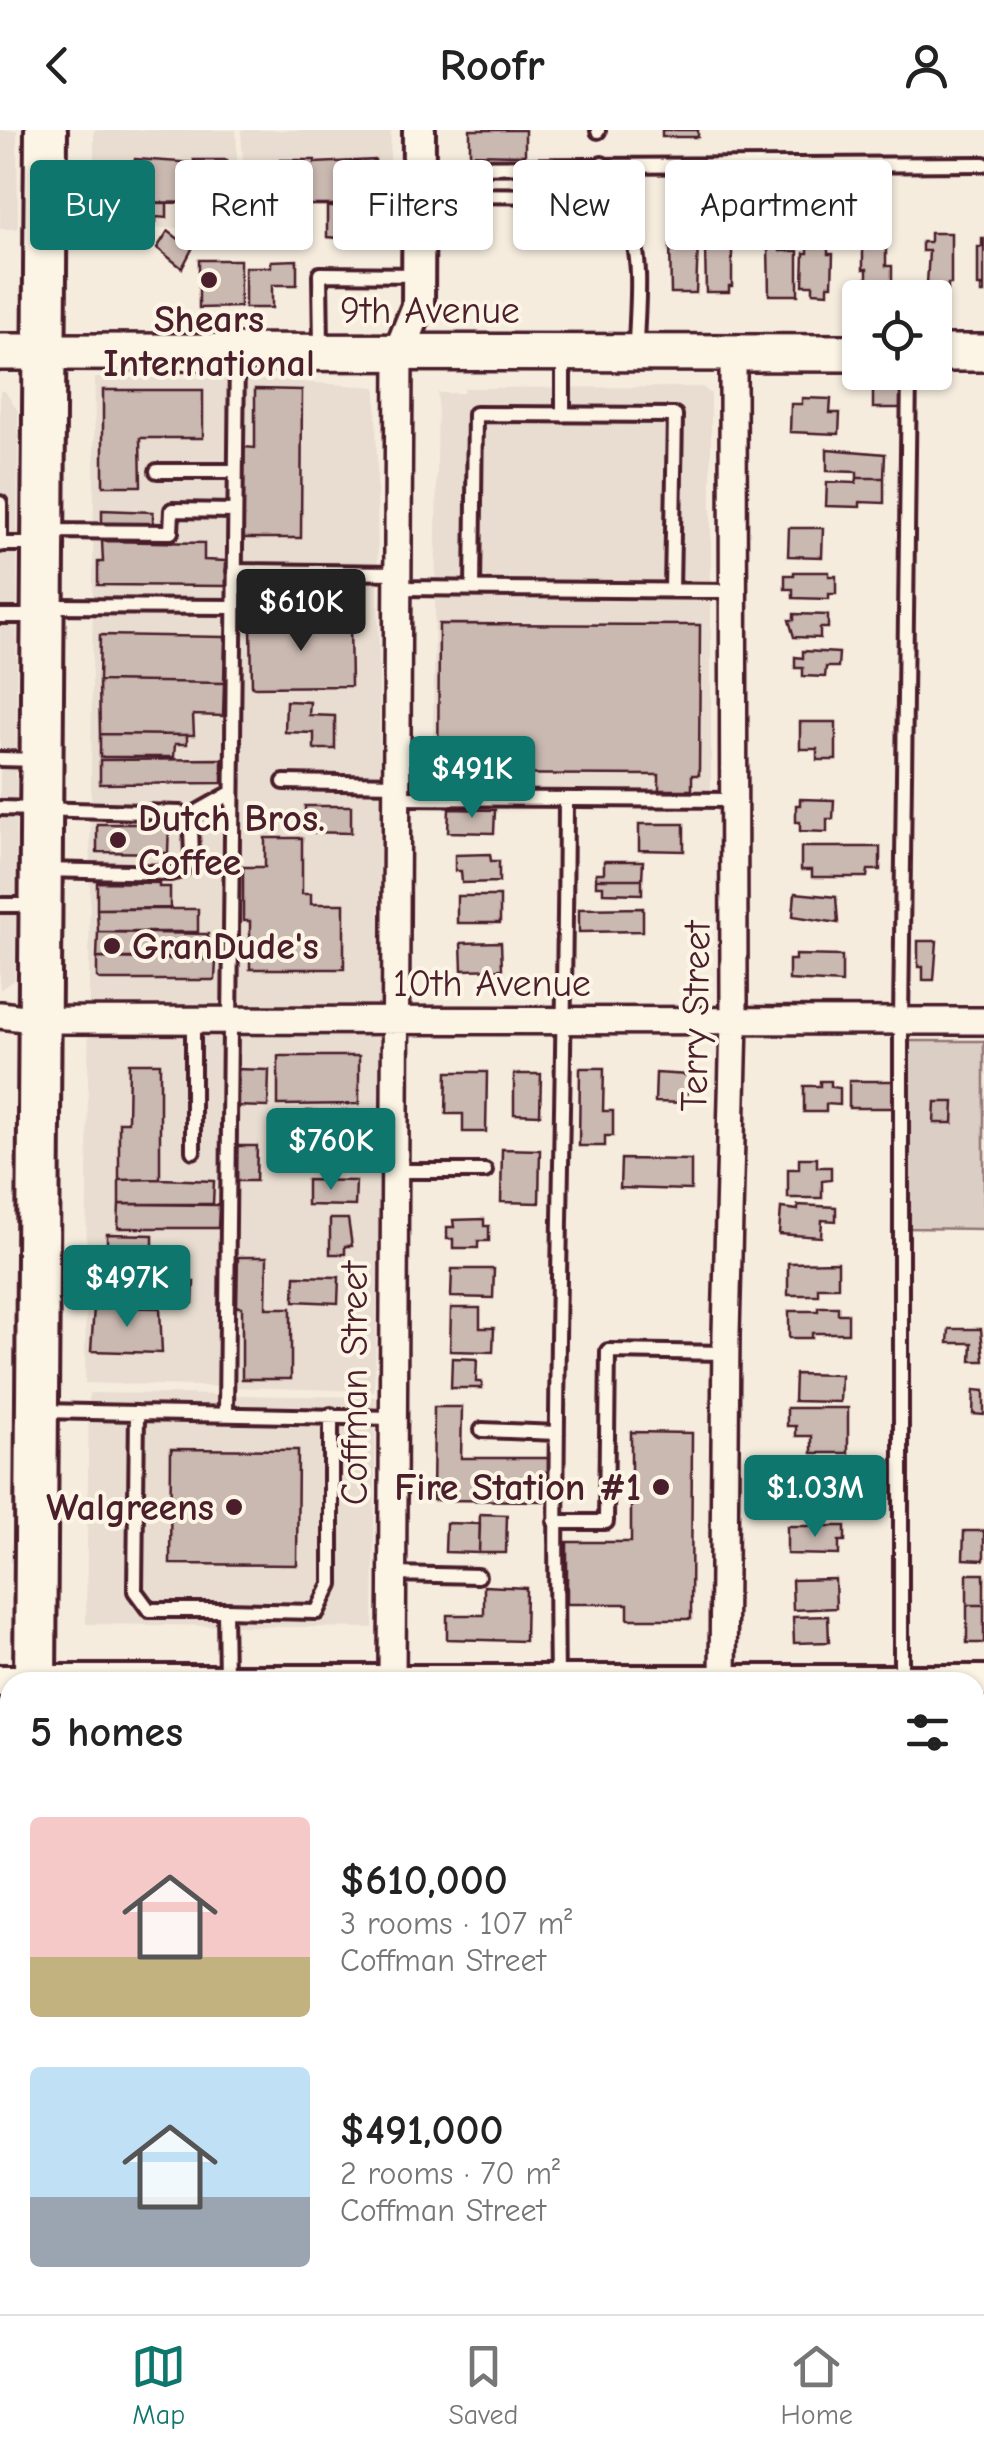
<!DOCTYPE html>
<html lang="en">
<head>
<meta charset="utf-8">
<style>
	body { margin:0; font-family:"Comic Neue",sans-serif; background:#f2f2f2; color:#222; height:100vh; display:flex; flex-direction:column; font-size:38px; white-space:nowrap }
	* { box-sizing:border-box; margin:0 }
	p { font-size:32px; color:#767676 }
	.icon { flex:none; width:55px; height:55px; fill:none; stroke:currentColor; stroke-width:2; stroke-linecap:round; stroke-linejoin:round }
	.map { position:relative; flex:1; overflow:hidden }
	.panel { position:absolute; left:0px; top:1542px; width:985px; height:642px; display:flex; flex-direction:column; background:#fff; border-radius:30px 30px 0 0; box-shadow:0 2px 8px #0004 }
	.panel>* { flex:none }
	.top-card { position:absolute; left:30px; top:30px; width:925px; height:90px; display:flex; gap:20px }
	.buttons { position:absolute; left:842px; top:150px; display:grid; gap:20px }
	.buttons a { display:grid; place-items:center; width:110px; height:110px; border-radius:10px; background:#fff; box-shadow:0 2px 8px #0004; font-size:50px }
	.price { position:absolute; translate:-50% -85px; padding:0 22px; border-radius:10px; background:#0f766e; color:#fff; font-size:32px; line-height:65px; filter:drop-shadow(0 2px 5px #0008) }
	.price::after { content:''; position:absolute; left:50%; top:60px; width:30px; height:22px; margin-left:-15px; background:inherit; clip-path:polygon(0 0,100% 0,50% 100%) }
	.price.on { background:#222; color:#fff }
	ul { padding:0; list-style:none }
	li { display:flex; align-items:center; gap:30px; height:250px; padding:0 30px }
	li span { display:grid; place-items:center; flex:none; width:280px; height:200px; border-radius:10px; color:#555 }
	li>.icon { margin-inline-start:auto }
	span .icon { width:120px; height:120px; fill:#fffc; stroke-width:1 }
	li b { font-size:42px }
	h2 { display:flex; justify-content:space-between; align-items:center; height:120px; padding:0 30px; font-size:42px }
	.tag { padding:0 35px; border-radius:10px; background:#fff; box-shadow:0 2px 8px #0004; font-size:35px; line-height:90px }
	.tag.on { background:#0f766e; color:#fff }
	header { display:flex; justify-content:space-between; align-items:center; height:130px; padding:0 30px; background:#fff; font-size:45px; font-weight:800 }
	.dock { display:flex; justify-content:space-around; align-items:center; height:140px; border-top:2px solid #e0e0e0; background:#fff; font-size:28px; color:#767676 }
	.dock a { display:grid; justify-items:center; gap:5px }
	.dock .on { color:#0f766e }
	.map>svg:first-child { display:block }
	.built { fill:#e8ddd0 }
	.green { fill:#dbcec4; stroke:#927678; stroke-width:2.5 }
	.building { fill:#cab9b1; stroke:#4a1f2b; stroke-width:2.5 }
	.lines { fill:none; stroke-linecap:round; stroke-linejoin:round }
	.service-casing { stroke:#4a1f2b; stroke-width:20 }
	.minor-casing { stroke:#4a1f2b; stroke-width:32 }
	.tertiary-casing { stroke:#4a1f2b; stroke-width:38 }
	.secondary-casing { stroke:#4a1f2b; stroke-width:42 }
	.trunk-casing { stroke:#4a1f2b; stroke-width:48 }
	.service { stroke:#fcf5e5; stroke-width:12 }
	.minor { stroke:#fcf5e5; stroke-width:25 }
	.tertiary { stroke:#fcf5e5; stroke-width:30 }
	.secondary { stroke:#fcf5e5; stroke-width:35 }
	.trunk { stroke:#fcf5e5; stroke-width:40 }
	.poi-dot { fill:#4a1f2b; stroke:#fcf5e5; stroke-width:4 }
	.labels { text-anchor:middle; stroke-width:8; stroke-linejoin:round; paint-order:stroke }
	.street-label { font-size:38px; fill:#4a1f2b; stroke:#fcf5e5 }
	.poi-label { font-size:38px; font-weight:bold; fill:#4a1f2b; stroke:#fcf5e5; text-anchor:start }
</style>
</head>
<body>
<header><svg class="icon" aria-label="back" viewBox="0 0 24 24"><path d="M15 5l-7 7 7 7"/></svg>Roofr<svg class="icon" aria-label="person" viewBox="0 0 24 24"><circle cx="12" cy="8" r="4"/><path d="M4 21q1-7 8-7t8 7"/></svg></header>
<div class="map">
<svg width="984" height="2184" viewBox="0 0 984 2184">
	<rect width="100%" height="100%" fill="#f5ecde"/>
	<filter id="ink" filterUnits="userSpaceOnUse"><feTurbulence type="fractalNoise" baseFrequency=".01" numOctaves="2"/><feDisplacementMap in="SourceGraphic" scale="20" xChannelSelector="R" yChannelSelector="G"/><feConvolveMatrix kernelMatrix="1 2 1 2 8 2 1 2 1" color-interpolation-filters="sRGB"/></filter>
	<g filter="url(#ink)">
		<path class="built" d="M0 0H17L18 99H0Z
			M94 0H236L240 96 94 100Z
			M241 0H391L388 76 246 78Z
			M95 248H240L376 257 380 632 379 1133 374 1261 85 1253Z
			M702 257 711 264V674L432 677 438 263H463L465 258Z
			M0 261H5L18 281 15 849 0 860Z
			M89 1263 376 1267 373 1498 86 1494Z"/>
		<path class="green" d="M907 911H984V1099L907 1098Z
			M975 1578H984V2144L975 2166Z
			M79 2175H973L972 2184H79Z"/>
		<path class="building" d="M470 0H525V25L470 24Z
			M662 0H698V7H662Z
			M135 29 195 33 194 30H227V73L105 72 103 32 134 33Z
			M280 30H315V33L375 30V75H250V33H280Z
			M545 54H572V96H591L592 114H539V96H545Z
			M105 72 167 73V88L156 87V92L105 91Z
			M327 77H373L370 107H361V110L327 107Z
			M168 101 192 119 182 138 157 118Z
			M930 103H951V154H948V160H930V154H927L929 121H922V112H930Z
			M673 106H694V112L698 113 696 163H671L670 113H673Z
			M982 108H984V163H981V156H978V117H982Z
			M863 111H886V136H892V152H887V161L872 160V152H867V139H863Z
			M780 114V121H798V165H769L768 115Z
			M705 116 732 117V156H729V162H706Z
			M808 117H828V124H833L832 155H828V163L813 162V155H803L804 123H808Z
			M199 130H240V177L199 178Z
			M297 130V155H272V178H245V137H271V131Z
			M255 259 302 260 301 408H243L244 317 255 318Z
			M873 259H905V278H873Z
			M103 260H203V308H140L141 356H103Z
			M802 268 831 269 830 283H840L839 304 790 302 791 274H802Z
			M827 319 885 324 884 348H857V342L827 341Z
			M857 348H884V373L860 372V377L826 376 827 352 856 353Z
			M102 380 153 382V396L102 397Z
			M789 398H823L822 427 788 426Z
			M102 411 204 413V430L226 431V456L98 455V432H103Z
			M794 442H829V446H836V464H829V469L793 468V459H785V445H794Z
			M794 484 828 485V498H820V508L794 507 789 490H794Z
			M313 487V493L350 492 351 556 252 557 251 493 290 492V488Z
			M439 494 700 495 699 645H692V660H659V645L471 644V658H438Z
			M100 505 225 507 224 553 99 551Z
			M803 521 839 523 838 537H826L825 547 803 546V538H795V527L803 528Z
			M99 551 224 553 223 586 193 585 194 605 100 604Z
			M286 571 310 572 309 585 335 586V619H314V603L285 602Z
			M800 592H836V630H817V619H800Z
			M100 604 187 605V614H175L174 627H100Z
			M222 629V653L100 654V630Z
			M800 669 834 670 833 689H827V702L800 701V692H796V675H800Z
			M305 676H351V703L305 702Z
			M449 679 495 680 494 703 448 702Z
			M97 694H169L168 723 97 722Z
			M639 694H684V721L639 720Z
			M265 708H302V764H311V774H344V839H250V791H243V737H265Z
			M801 717H880V740H868L867 747H812V740H801Z
			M490 724 491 731H499V752L462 753 461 741H455V725Z
			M604 731H643L642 749H596V743H604Z
			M596 749H642V764L603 763V756H596Z
			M97 752 159 753V757H170V778L97 779Z
			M795 763 836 767 838 793 793 786Z
			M457 766H500V793H457Z
			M643 778V801L579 802V779Z
			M97 779H198V802H98Z
			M98 802 208 804 207 828H97Z
			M918 811H937L934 850H923V837H918Z
			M501 812 502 839 462 840 461 813Z
			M795 825 842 826V853L789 850V830H795Z
			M97 828 216 830 215 850H101L97 847Z
			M278 926H359V974L278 975Z
			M129 933H160V1049L119 1050V992H128Z
			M580 938H604L603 981H613V1006H605V1016H579Z
			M236 939 269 940 268 977 235 976Z
			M447 942H487L486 1002H463V984H446Z
			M656 943 688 945 687 973 655 972Z
			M514 944H541L540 985 514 984Z
			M820 951H831V957L840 958V975L826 974V982H804V956H820Z
			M849 951H894V978H849Z
			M935 972H954L953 993H934Z
			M307 981H360V1003L307 1002Z
			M307 1002 360 1003 359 1034 335 1033V1021L307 1020Z
			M234 1016H257L256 1051H234Z
			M502 1019 540 1020 539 1073 501 1072Z
			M799 1028H817V1037H831V1050L822 1051V1068H788V1039H799Z
			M621 1029 691 1030V1060L620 1058Z
			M160 1049 214 1051 213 1074H119V1050Z
			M307 1050 356 1051 355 1076 307 1075Z
			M119 1074 219 1075 218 1098H118Z
			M798 1075 836 1077V1091L822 1090 821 1107 779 1104 781 1078 798 1080Z
			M330 1089H348L352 1116H345V1124H330Z
			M484 1089V1096H489V1111H478V1118H453V1109H447V1097H454L453 1090Z
			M107 1104 153 1105V1138H107Z
			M238 1127H267L266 1178H291V1249H242V1177H237Z
			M838 1132V1157H818V1165H788V1133Z
			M452 1139H494L493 1168 451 1167Z
			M295 1146 339 1147 338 1173 294 1171Z
			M97 1151 194 1152 193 1173 97 1171Z
			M94 1177 160 1178 162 1223 91 1221Z
			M818 1177H838V1184H848V1203H812V1208H789V1181H818Z
			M451 1178H480V1198H494L493 1222 450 1221Z
			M949 1199H981L984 1231H971L972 1213H948Z
			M452 1228 477 1229 476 1252H482V1258H451Z
			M795 1244 841 1245 840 1272 794 1271Z
			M974 1260 984 1261V1285L973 1284Z
			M434 1277H462L461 1328H552V1342H544V1371L433 1370Z
			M787 1278H848V1323H812V1306H796V1296H787Z
			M631 1302 692 1303 691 1489H628V1474H567V1412H631Z
			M171 1319 298 1320 297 1435 170 1434Z
			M791 1335H840V1370L791 1369Z
			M480 1384 507 1385 506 1423H479Z
			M446 1393 480 1394 479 1423 445 1422Z
			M787 1396H845V1411H839V1425L787 1424Z
			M964 1401H984V1430L963 1429Z
			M967 1444H984V1475H967Z
			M835 1449 836 1478 793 1480 792 1450Z
			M484 1456 526 1458 525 1511 447 1509V1485H484Z
			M967 1475H984V1513H967Z
			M828 1486 829 1512 794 1513 793 1487Z"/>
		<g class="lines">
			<g class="service-casing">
				<path id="service" d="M598 0V1
					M602 34C603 73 622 74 632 104 643 139 636 185 636 221
					M419 37 984 34
					M419 65 607 66
					M321 218 320 144 418 145
					M563 285V227
					M157 341H235
					M0 373V415
					M46 401 171 402 172 380 235 381
					M0 414H40
					M234 441 398 443
					M398 458 733 461
					M473 459 475 284 675 285 672 461
					M50 476 234 477
					M0 486H40
					M0 629 39 630
					M284 652 397 654
					M397 668 734 670
					M0 678 180 683 191 698 192 727 182 740 170 743 44 740
					M185 689 231 663
					M0 775H38
					M193 1021V890
					M395 1041H485
					M42 1281 137 1283 135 1461 149 1480H225
					M137 1283 394 1288
					M226 1283 237 225
					M482 1300 557 1303
					M555 1392H606L608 1221 726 1223
					M393 1444 478 1446
					M226 1550 225 1480 317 1482 331 1454V1285
					M557 1550C553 1256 565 963 566 669
					M901 1551V891L909 242
					M0 1627H10
					M0 1669H10
					M0 1727H10
					M0 1819H10
					M0 1929H10
					M0 2113H10
					M0 2170 10 2171
					M165 2175V2184
					M663 2175 669 2184
					M778 2175V2184
					M291 2184V2175
					M452 2184 464 2175
					M915 2184V2175"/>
			</g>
			<g class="minor-casing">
				<path id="minor" d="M0 885 40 890 984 891
					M392 1551 399 223
					M723 1551 726 1204 734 891 733 223"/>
			</g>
			<g class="tertiary-casing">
				<path id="tertiary" d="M399 223 418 176 419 0
					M0 1551H984"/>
			</g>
			<g class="secondary-casing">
				<path id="secondary" d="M0 222 860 223
					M935 223H984"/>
			</g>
			<g class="trunk-casing">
				<path id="trunk" d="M35 1552 46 0
					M28 2184V2175"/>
			</g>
			<use href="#service" class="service"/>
			<use href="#minor" class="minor"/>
			<use href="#tertiary" class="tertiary"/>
			<use href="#secondary" class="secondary"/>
			<use href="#trunk" class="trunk"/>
		</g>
	</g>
	<g class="poi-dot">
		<circle cx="209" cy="150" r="10"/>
		<circle cx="118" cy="710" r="10"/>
		<circle cx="112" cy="816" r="10"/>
		<circle cx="661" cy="1357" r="10"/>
		<circle cx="234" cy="1377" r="10"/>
	</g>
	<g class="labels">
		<g class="street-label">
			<text x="430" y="193">9th Avenue</text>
			<text x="492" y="866">10th Avenue</text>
			<text transform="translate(695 886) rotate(-89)" y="13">Terry Street</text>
			<text transform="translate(354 1253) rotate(-90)" y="13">Coffman Street</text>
		</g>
		<g class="poi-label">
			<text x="209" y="202" text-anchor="middle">Shears<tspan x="209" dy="44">International</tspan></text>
			<text x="138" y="701">Dutch Bros.<tspan x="138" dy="44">Coffee</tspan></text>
			<text x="132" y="829">GranDude's</text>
			<text x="641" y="1370" text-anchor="end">Fire Station #1</text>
			<text x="214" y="1390" text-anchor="end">Walgreens</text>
		</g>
	</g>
</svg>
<div class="buttons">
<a><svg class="icon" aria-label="locate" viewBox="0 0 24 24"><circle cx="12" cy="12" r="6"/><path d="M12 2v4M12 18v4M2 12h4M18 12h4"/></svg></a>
</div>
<b class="price on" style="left:301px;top:524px">$610K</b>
<b class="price" style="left:472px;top:691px">$491K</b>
<b class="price" style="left:331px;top:1063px">$760K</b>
<b class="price" style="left:127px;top:1200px">$497K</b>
<b class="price" style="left:815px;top:1410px">$1.03M</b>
<div class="top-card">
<a class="tag on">Buy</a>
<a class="tag">Rent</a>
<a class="tag">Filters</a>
<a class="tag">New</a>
<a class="tag">Apartment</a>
</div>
<section class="panel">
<h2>5 homes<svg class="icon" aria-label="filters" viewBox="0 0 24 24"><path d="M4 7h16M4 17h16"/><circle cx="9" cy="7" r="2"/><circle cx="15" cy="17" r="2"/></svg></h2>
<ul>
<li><span style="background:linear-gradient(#f6c9c9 70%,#c2b280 0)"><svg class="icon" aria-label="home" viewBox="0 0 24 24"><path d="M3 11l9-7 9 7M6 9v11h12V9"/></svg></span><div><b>$610,000</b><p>3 rooms · 107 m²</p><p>Coffman Street</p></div></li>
<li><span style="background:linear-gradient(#bfe0f5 65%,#9aa5b1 0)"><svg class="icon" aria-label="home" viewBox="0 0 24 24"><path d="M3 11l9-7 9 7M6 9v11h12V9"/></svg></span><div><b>$491,000</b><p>2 rooms · 70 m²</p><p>Coffman Street</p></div></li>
</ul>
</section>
</div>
<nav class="dock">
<a class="on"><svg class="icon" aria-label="map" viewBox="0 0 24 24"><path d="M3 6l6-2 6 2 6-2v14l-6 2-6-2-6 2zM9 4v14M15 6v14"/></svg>Map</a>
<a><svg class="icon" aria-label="saved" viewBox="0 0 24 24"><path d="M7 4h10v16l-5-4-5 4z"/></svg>Saved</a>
<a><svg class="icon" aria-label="home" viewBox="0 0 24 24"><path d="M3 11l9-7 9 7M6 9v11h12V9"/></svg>Home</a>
</nav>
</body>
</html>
